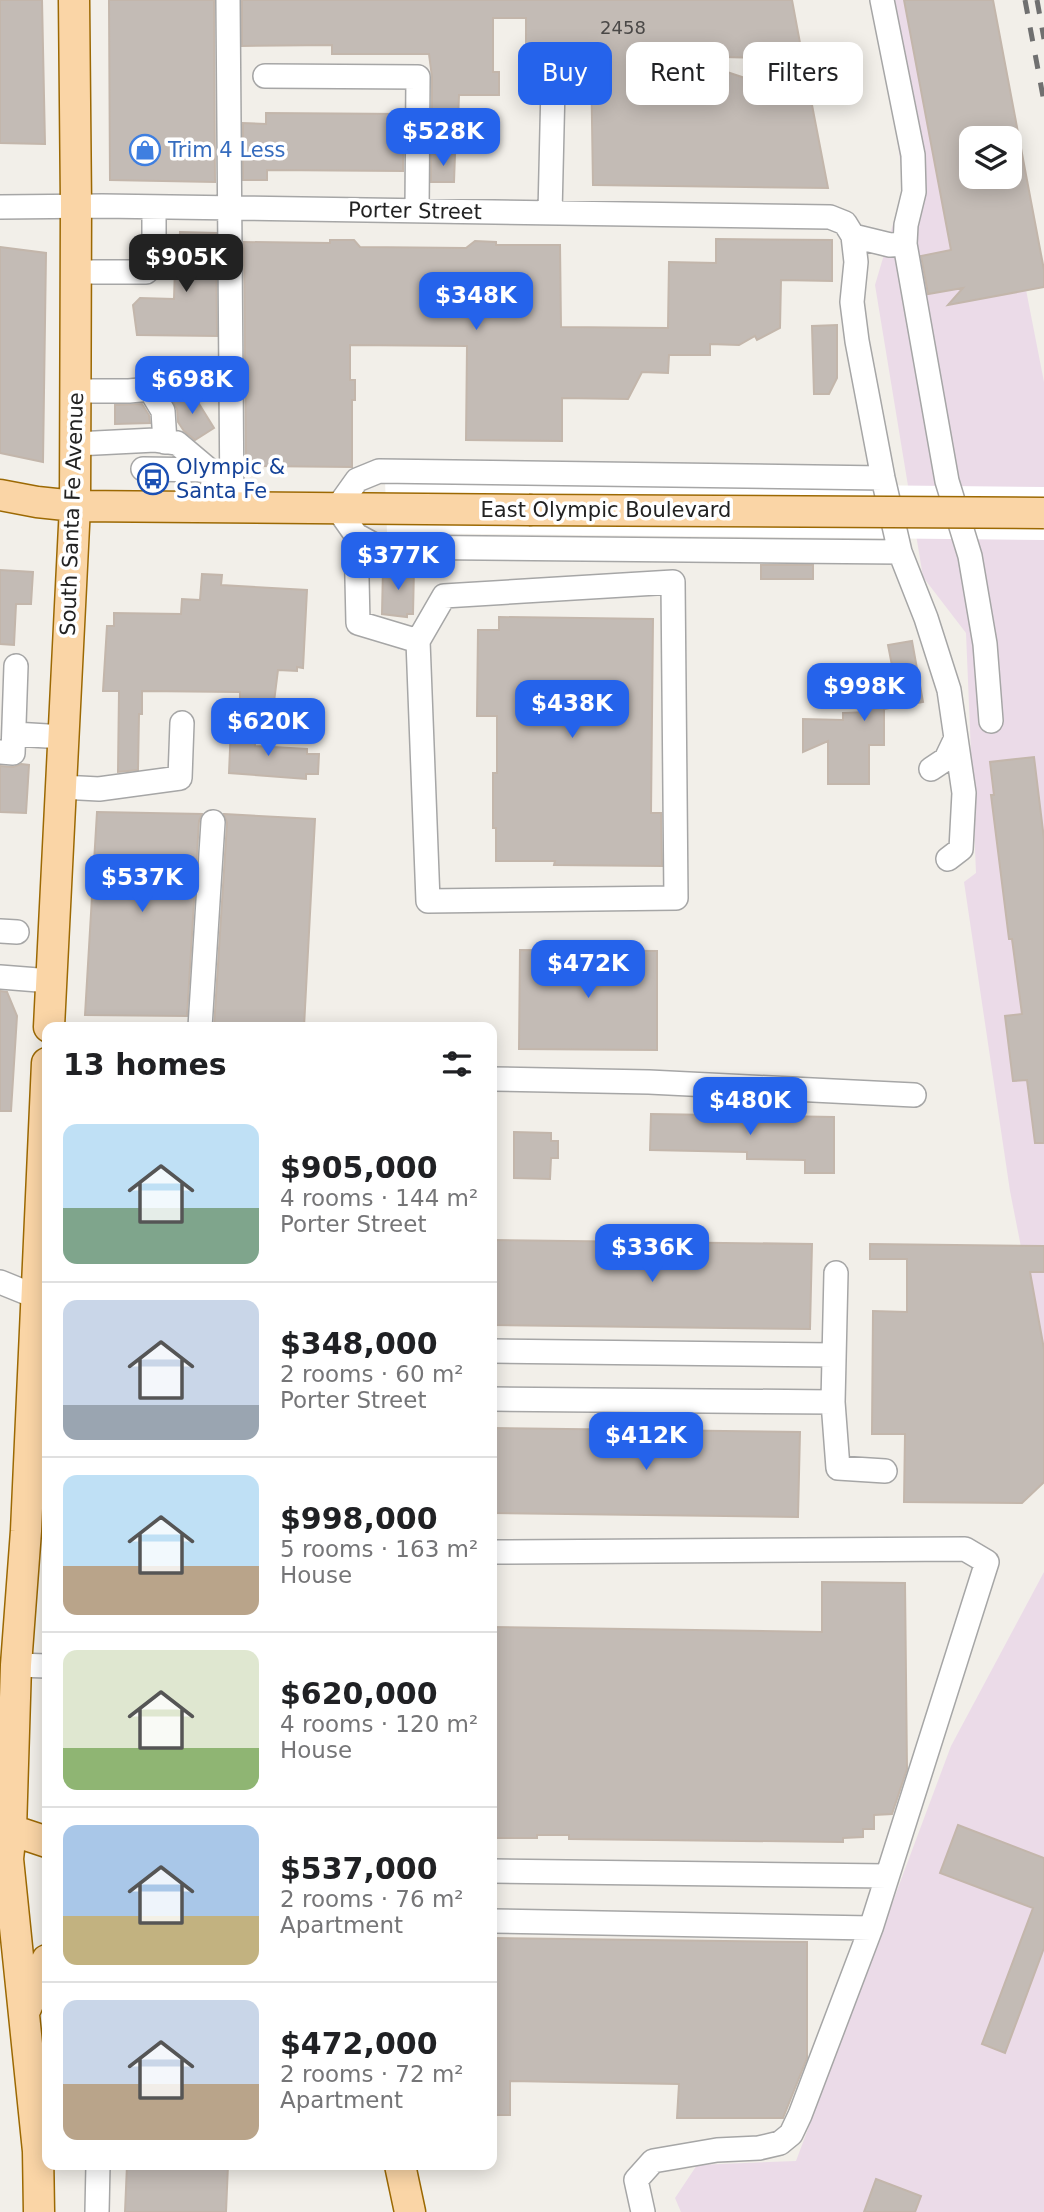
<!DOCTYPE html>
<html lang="en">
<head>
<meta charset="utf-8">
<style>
	body { margin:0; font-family:"DejaVu Sans",sans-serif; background:#f2f2f2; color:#202124; height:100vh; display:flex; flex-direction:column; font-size:26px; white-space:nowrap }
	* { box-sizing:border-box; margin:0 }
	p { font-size:23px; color:#757577 }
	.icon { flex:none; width:38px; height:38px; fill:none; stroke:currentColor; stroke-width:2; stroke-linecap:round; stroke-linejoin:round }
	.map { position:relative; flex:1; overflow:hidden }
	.drawer { position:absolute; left:42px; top:1022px; width:455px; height:1148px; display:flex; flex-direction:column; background:#fff; border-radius:14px; box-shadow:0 4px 18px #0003 }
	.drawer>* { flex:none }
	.top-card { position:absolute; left:518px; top:42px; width:420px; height:63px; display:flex; gap:14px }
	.controls { position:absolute; left:959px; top:126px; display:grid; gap:14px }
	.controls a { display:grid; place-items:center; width:63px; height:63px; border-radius:14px; background:#fff; box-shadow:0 4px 18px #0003; font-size:35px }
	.price { position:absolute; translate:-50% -60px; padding:0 16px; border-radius:14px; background:#2563eb; color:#fff; font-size:23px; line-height:46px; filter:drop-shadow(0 2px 4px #0008) }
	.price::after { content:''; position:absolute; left:50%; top:42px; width:21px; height:16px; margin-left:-10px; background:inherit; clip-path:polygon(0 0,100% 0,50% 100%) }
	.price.on { background:#222; color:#fff }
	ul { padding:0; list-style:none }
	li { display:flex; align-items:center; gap:21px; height:175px; padding:0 21px }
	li+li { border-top:2px solid #e0e0e0 }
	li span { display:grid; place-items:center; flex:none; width:196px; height:140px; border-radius:14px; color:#555 }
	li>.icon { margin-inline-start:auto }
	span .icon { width:84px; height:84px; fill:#fffc; stroke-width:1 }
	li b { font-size:30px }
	h2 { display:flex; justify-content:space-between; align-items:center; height:84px; padding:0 21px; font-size:30px }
	.tag { padding:0 24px; border-radius:14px; background:#fff; box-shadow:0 4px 18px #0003; font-size:24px; line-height:63px }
	.tag.on { background:#2563eb; color:#fff }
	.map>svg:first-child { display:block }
	.industrial { fill:#ebdbe8 }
	.pier { fill:#fff }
	.building { fill:#c3bbb5; stroke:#c3b6ab; stroke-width:2; fill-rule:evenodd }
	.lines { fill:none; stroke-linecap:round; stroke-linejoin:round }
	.minor-casing { stroke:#a6a6a6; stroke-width:26 }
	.major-casing { stroke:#9c6903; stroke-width:33 }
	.path { stroke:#f78175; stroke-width:3.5; stroke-dasharray:3.5 3.5; stroke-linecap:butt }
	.minor { stroke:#fff; stroke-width:23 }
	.major { stroke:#fad5a6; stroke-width:30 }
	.rail { stroke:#707070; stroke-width:5; stroke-dasharray:14 14; stroke-linecap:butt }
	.major-bridge-casing { stroke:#9c6903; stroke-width:33; stroke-linecap:butt }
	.major-bridge { stroke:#fad5a6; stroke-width:30 }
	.labels { text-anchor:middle; stroke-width:7; stroke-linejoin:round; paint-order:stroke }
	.number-label { font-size:18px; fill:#4a4847 }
	.shop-label { font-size:21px; fill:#366cbe; stroke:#fff; text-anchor:start }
	.street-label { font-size:21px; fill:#222; stroke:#fff }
	.transit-label { font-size:21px; fill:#164399; stroke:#fff; text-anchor:start }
</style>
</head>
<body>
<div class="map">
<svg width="1044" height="2212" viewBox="0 0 1044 2212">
	<rect width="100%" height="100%" fill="#f2efe9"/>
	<path class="industrial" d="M877 0H970L997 138H971V177H1004L1044 382V1364L1010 1191 964 882 976 873 966 633 923 577 875 285 904 187Z
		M1044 1572V2212H681L675 2198 697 2165 796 2161 951 1746Z"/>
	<path class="pier" d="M385 480 1044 487V540L387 533Z"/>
	<path class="building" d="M0 0H42L45 144 0 143Z
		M109 0H214L215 182 110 180Z
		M242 0H792L803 59 679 56 784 91 812 105 828 188 593 185 591 57H526V18H493V72H499V95H459L458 120H432V77L429 54H332V45L242 46Z
		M904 0H993L1044 270V287L948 305 963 288 928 294 921 256 951 250ZM971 138H1010V177H971Z
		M266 113 404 114 403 171 267 170V180H243V123L266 124Z
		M431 154H455L454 182H431Z
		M180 232 216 233 217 336 137 335 133 305 140 298 174 299 175 266H179Z
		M716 239 832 240V281L781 280 780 328 757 340 755 336 739 345 710 344V355H669L668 373 642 372 628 399 562 398V441L466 440 467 346 350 345V380H355V400H352V467L246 466 244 242 330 243V240H354L360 247 466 248 475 241 496 242V245H560L561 327 668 328 669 262 716 263Z
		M0 247 46 253 43 462 0 453Z
		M837 325V378L829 394H814L812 326Z
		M191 391 214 428 195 440 184 431 178 422 177 409 172 399Z
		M142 404 149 415 150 423 115 424V405Z
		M761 565H813V579H761Z
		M383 568H414L413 614H407V617L382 614Z
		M0 570 33 572 31 604H16L14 645 0 644Z
		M202 574 222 575 221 585 307 590 303 668 297 667V671L278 670 274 702 240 700V692L142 691V714H139L138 770 118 772 119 691H103L107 626H114V613L181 614 182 599 200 600Z
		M499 617 653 619 651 813H661L662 866 554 865 555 861H496V828H493V773H497V716H477L478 630H499Z
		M912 641 923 702 884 709V745H869V784H828V741L803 752V719L843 720V713L869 712 870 691H897L888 645Z
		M231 726 255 728V746L307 749V754H319L318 774H306V779L229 773Z
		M1034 757 1044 839V1143H1035L1027 1080 1013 1081 1005 1016 1022 1014 1012 939H1009L991 795H994L990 762Z
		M21 764 29 765 26 813 0 812V766L13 767Z
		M97 812 202 814 199 821 187 1016 85 1015Z
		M224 814 315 819 304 1027H214L227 823Z
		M520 950 657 951V1050L519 1049Z
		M0 991 7 992 17 1016 11 1111H0Z
		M651 1114 834 1117V1173H805V1160L747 1159V1152L650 1150Z
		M514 1132 551 1133V1141H558V1158H551L550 1179 514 1178Z
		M492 1240 812 1244 810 1329 492 1325Z
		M870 1244 1044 1246V1272H1030L1044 1349V1482L1022 1503 904 1502 905 1434H872L873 1311 907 1312V1259H870Z
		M492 1428 800 1432 798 1517 492 1513Z
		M822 1582 905 1583 907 1769 892 1814 874 1815V1829H863V1837L843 1838V1842L569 1839V1835H537V1838H492V1627L822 1632Z
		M958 1825 1044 1858V1948L1005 2053 982 2044 1033 1908 940 1873Z
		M492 1938 807 1942V2058L783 2118H677L679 2084 510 2081V2115H492Z
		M127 2165H228L226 2212H125Z
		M876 2179 921 2196 915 2212H864Z"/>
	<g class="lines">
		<g class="minor-casing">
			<path id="minor" d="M228 0 232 507
				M882 0 913 155 914 192 906 225 905 244 947 481 970 556 985 644 991 721
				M265 76 418 77 417 211
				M0 207 102 206 830 217 845 223 853 236 856 262 852 302 857 341 883 478 900 552 926 618 949 690 964 793 961 849 948 859
				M550 213 553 86
				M853 236 890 245 905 244
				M76 272H146L154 265V207
				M155 389 154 396 163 411 165 442
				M76 391H129L161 388 197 373H231
				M76 444 155 440 177 443 209 470 213 480 212 507
				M143 469 209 470
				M883 478 379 471 357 480 337 508 356 535 378 547 900 552
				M356 535 358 623 418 641 428 901 676 898 673 582 444 596 418 641
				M14 734 64 737
				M0 752 13 753 16 666
				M931 769 946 759 956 738
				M61 787 99 789 180 778 182 723
				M0 931 17 932
				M0 977 51 981
				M200 1027 213 822
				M492 1079 649 1082 914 1095
				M836 1273 833 1402 838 1468 885 1471
				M0 1282 37 1297
				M492 1351 834 1355
				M492 1399 833 1402
				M492 1552 965 1549 987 1562 871 1928 492 1921
				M16 1665 47 1666
				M492 1871 887 1876
				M97 2212 98 2165
				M643 2212 636 2180 653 2161 717 2150 759 2148 780 2143 791 2134 800 2115 871 1928"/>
		</g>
		<g class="major-casing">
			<path id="major" d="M0 495 37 502 75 506 529 510
				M49 1027 75 506 76 205 74 0
				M11 1830 47 1842
				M26 2008 47 1960
				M400 2165 410 2212
				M39 2212 38 2151 8 1859 11 1830 16 1665 26 1531 47 1063"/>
		</g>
		<path class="path" d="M46 1872 47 1874"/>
		<use href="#minor" class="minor"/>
		<use href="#major" class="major"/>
		<path class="rail" d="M1025 0 1044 102
			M1037 0 1044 39"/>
		<g class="major-bridge-casing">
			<path id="major-bridge" d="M529 510 1044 513"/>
		</g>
		<use href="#major-bridge" class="major-bridge"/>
	</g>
	<defs>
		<g id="shop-ring" transform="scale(1.575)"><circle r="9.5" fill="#fff" stroke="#3f7fe0" stroke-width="1.5"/><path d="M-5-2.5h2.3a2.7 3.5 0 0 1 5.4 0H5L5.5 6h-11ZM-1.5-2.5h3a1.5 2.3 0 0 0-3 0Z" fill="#3f7fe0"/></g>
		<g id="bus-ring" transform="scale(1.575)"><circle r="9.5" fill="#fff" stroke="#1a4fb4" stroke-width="1.5"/><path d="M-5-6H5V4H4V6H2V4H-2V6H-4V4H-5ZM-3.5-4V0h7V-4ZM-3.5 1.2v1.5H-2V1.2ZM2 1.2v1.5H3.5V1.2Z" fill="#1a4fb4"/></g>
	</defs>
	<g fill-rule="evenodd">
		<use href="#shop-ring" x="145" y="150"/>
		<use href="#bus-ring" x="153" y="479"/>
	</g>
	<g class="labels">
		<g class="number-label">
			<text x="623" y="34">2458</text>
		</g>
		<g class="shop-label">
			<text x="168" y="157">Trim 4 Less</text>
		</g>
		<g class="street-label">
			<text transform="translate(415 211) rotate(1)" y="7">Porter Street</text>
			<text x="606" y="517">East Olympic Boulevard</text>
			<text transform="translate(72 514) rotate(-88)" y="7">South Santa Fe Avenue</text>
		</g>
		<g class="transit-label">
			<text x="176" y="474">Olympic &amp;<tspan x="176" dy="24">Santa Fe</tspan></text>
		</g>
	</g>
</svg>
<div class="controls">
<a><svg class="icon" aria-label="layers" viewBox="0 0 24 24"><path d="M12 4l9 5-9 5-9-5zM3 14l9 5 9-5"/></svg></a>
</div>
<b class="price" style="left:443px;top:168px">$528K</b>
<b class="price on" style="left:186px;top:294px">$905K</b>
<b class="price" style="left:476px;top:332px">$348K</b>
<b class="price" style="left:192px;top:416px">$698K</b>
<b class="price" style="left:398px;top:592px">$377K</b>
<b class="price" style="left:864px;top:723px">$998K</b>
<b class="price" style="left:572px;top:740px">$438K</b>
<b class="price" style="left:268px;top:758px">$620K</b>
<b class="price" style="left:142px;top:914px">$537K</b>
<b class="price" style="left:588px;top:1000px">$472K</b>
<b class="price" style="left:750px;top:1137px">$480K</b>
<b class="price" style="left:652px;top:1284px">$336K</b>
<b class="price" style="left:646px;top:1472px">$412K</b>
<div class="top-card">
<a class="tag on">Buy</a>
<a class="tag">Rent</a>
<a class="tag">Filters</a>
</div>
<section class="drawer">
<h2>13 homes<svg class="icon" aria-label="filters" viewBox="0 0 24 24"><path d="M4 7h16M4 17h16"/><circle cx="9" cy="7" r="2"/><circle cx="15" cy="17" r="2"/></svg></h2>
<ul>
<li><span style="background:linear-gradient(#bfe0f5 60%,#7fa58c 0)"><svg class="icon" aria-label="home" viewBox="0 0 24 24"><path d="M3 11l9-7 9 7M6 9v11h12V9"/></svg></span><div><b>$905,000</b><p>4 rooms · 144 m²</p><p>Porter Street</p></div></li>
<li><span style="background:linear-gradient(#c9d6e8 75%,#9aa5b1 0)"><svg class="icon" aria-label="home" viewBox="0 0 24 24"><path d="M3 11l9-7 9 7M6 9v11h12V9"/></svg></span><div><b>$348,000</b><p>2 rooms · 60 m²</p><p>Porter Street</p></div></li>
<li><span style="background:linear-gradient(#bfe0f5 65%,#b9a48a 0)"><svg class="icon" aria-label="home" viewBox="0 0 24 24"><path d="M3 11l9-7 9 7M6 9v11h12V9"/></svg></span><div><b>$998,000</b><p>5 rooms · 163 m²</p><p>House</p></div></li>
<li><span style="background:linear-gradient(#dfe7d0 70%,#8fb573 0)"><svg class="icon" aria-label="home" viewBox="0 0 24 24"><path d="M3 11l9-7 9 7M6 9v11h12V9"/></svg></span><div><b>$620,000</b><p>4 rooms · 120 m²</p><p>House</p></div></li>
<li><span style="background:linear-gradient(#a9c7e8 65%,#c2b280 0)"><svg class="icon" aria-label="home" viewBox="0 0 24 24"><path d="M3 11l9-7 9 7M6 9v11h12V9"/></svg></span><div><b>$537,000</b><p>2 rooms · 76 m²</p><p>Apartment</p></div></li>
<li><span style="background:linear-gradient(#c9d6e8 60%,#b9a48a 0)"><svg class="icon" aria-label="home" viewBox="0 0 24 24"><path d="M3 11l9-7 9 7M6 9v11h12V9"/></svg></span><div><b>$472,000</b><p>2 rooms · 72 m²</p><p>Apartment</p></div></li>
</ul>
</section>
</div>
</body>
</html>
